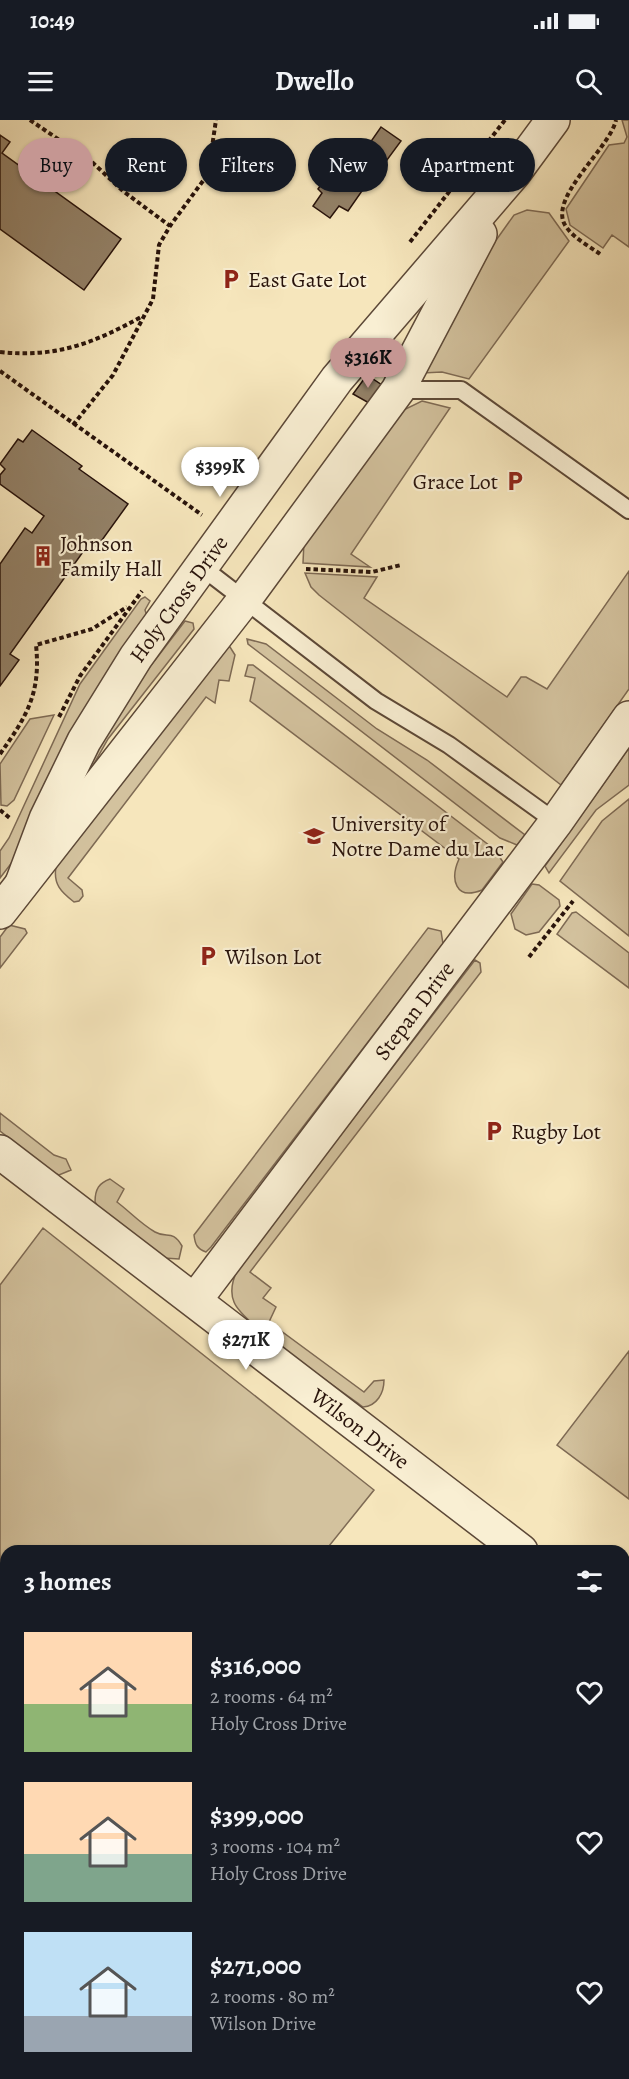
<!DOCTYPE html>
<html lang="en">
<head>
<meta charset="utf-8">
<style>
	body { margin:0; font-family:Alegreya,serif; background:#242831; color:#f1f3f6; height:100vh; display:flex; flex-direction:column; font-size:22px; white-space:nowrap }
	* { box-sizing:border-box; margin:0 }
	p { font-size:20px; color:#9ea1a6 }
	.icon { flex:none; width:33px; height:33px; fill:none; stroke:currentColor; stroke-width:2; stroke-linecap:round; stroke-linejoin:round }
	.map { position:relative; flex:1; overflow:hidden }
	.panel { position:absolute; left:0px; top:1425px; width:630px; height:534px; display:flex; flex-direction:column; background:#171b24; border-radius:18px 18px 0 0; box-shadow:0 2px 4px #0004 }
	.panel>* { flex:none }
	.hud { position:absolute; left:18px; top:18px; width:594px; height:54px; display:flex; gap:12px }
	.price { position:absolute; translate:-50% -51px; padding:0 14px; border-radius:21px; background:#fff; color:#222; font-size:20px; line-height:39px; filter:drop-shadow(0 2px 3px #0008) }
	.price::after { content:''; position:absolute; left:50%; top:36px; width:18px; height:14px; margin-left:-9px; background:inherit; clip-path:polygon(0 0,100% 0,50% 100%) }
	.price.current { background:#c59692; color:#111 }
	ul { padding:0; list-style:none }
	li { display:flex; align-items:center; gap:18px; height:150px; padding:0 24px }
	li span { display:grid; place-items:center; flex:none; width:168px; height:120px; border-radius:0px; color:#555 }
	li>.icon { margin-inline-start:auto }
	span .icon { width:72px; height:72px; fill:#fffc; stroke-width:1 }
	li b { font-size:26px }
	h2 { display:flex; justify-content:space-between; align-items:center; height:72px; padding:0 24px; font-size:26px }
	.tag { padding:0 21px; border-radius:27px; background:#171b24; box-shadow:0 2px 4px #0004; font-size:21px; line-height:54px }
	.tag.current { background:#c59692; color:#111 }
	.status { display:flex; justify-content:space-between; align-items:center; height:42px; padding:0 30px; background:#171b24; direction:ltr }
	.status svg { height:16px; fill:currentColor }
	header { display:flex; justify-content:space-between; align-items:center; height:78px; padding:0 24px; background:#171b24; font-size:27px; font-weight:700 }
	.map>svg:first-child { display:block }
	.green { fill:#d3c29e; stroke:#7e6a54; stroke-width:1.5 }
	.building { fill:#938167; stroke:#28130b; stroke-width:1.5 }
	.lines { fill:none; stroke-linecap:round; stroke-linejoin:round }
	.service-casing { stroke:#5c4837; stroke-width:20 }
	.minor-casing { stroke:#5c4837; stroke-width:36 }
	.path { stroke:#28130b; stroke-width:4; stroke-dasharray:4.5 3; stroke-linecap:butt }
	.service { stroke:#f9efd3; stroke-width:16 }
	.minor { stroke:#f9efd3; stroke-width:33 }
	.labels { text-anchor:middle; stroke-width:4.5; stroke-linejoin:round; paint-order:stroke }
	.poi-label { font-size:22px; fill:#28130b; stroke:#f9efd3; text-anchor:start }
	.street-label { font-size:22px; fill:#28130b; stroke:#f9efd3 }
</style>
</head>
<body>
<div class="status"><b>10:49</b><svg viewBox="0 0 49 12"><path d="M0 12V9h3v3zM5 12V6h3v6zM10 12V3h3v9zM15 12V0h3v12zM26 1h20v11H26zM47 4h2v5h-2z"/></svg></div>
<header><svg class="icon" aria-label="menu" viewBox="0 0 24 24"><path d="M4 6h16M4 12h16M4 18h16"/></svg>Dwello<svg class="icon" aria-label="search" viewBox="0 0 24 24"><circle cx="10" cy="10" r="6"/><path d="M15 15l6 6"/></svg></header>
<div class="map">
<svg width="629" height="1959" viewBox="0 0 629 1959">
	<rect width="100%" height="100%" fill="#f6e6bc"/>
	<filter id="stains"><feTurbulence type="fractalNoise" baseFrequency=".00333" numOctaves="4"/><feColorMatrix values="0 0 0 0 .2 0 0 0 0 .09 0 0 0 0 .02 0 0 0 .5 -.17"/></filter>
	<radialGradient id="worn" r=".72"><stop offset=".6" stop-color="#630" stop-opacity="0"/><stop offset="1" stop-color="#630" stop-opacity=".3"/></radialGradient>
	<path class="green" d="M622 0H629V127L612 115 603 128 570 105 566 89 609 25 624 23 627 17Z
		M527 90 549 93 569 121 469 259 442 252 423 253 450 185 514 95Z
		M422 281 450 288 351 434 370 447 303 443 304 421 389 297Z
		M629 451V569L561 665 319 475 311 467 305 453 377 457 364 478 507 577 521 557H526L547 569Z
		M145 477 150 481 145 490 150 505 23 728 0 758V731L9 718 80 564 141 479Z
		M185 501 193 503 194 509 108 619 53 716 100 612Z
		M247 519 266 524 377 609 427 640 525 715 517 725 500 718 248 524Z
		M226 527H230L235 535 229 561 219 560 215 583 206 577 68 758 82 770 83 776 79 781 74 782C61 772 53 764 56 747Z
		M248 545H253L494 729 503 742 482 770C455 781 450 759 459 739L250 581 255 558 245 556Z
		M54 595 14 680 7 686 1 685 0 644 30 599Z
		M629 628V665L596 690 549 753 545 746Z
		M629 679V816L560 761 602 701Z
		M532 764 539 765 559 780 560 786 539 812 526 815 515 809 511 794Z
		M576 792 629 833V868L557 814 572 793Z
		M9 805 25 809 27 813 0 848V817Z
		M428 808 441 811 443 824 211 1127 206 1132C197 1129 195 1124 194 1115Z
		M475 840 480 843 481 852 250 1152 271 1168 263 1178 276 1187 269 1202 364 1272 374 1261 384 1260C384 1273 377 1286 363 1287 339 1269 242 1204 234 1182 229 1170 233 1158 239 1147Z
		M0 993 54 1035 66 1039 71 1050 59 1055 54 1053 0 1011Z
		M110 1059 124 1069 117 1082C129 1091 141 1104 155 1112 167 1119 172 1109 182 1126L179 1139 164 1138 99 1088 95 1082C95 1069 99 1063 110 1059Z
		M43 1108 374 1370 325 1431H6V1696L0 1704V1165Z
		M629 1231V1379L557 1325Z"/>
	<path class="building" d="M381 7 401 21 384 44 365 30Z
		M0 15 10 22 2 33 121 119 84 170 0 109Z
		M341 37 371 58 348 91 339 86 330 98 313 86 322 73 318 69Z
		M367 255 382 265 369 283 353 274Z
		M32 310 82 346 79 349 128 384 97 427 90 422 10 534 19 540 0 566V444L25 408 32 413 44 396 0 364V355L5 349 0 344 18 319 23 322Z"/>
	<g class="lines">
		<g class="service-casing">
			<path id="service" d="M398 270H461L629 390
				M203 448 376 581 449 625 556 702
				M0 1845 6 1849
				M139 1953 147 1959
				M487 1959 492 1953"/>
		</g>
		<g class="minor-casing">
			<g id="minor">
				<path id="s1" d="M22 763 46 699 84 621 136 537 337 259 514 53 553 0"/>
				<path d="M0 792 244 480 398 270 480 114"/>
				<path id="s2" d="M0 1032 521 1431"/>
				<path id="s3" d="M195 1180 556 702 629 598"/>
				<path d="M624 1510 629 1514"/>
			</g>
		</g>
		<path class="path" d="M30 0 93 43 123 71 170 106
			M410 122 505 0
			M600 134C589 126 575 119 567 108 544 80 610 29 616 0
			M0 232C57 238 94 223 143 196
			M0 251 202 395
			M73 305 113 255 153 179 159 125 170 106 208 54 216 0
			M306 449 372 452 401 445
			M59 597 80 556 142 471
			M0 634C27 596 41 573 36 525L92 509 127 487
			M0 690 11 699
			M529 837 573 781"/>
		<use href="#service" class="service"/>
		<use href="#minor" class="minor"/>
	</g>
	<defs>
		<g id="parking-bare" transform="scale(1.62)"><path d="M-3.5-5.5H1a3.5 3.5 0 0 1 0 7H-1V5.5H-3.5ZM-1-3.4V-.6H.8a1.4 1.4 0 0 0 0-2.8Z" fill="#8f2418" stroke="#f9efd3" stroke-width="2.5" paint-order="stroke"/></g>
		<g id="building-bare" transform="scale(1.62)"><path d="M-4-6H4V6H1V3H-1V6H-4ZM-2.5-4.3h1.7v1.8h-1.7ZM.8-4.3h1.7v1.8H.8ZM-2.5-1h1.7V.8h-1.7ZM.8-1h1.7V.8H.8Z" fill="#8f2418" stroke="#f9efd3" stroke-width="2.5" paint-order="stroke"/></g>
		<g id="university-bare" transform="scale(1.62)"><path d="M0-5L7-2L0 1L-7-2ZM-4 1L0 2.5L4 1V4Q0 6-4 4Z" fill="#8f2418" stroke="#f9efd3" stroke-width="2.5" paint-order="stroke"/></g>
	</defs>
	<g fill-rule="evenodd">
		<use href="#parking-bare" x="231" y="159"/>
		<use href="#parking-bare" x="515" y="361"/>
		<use href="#building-bare" x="43" y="436"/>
		<use href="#university-bare" x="314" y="716"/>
		<use href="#parking-bare" x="208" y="836"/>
		<use href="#parking-bare" x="494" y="1011"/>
	</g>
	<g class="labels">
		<g class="poi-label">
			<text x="248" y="167">East Gate Lot</text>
			<text x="498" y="369" text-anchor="end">Grace Lot</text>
			<text x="60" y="431">Johnson<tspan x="60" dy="25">Family Hall</tspan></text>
			<text x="331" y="711">University of<tspan x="331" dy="25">Notre Dame du Lac</tspan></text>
			<text x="225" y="844">Wilson Lot</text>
			<text x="511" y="1019">Rugby Lot</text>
		</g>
		<g class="street-label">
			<text dy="8" stroke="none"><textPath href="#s1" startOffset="326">Holy Cross Drive</textPath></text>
			<text dy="8" stroke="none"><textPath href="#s3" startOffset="363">Stepan Drive</textPath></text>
			<text dy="8" stroke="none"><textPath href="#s2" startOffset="454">Wilson Drive</textPath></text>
		</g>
	</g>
	<rect width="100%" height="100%" filter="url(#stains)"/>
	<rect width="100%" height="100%" fill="url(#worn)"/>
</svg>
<b class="price current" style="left:368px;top:269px">$316K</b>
<b class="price" style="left:220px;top:378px">$399K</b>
<b class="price" style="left:246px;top:1251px">$271K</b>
<div class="hud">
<a class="tag current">Buy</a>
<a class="tag">Rent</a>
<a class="tag">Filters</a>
<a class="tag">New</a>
<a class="tag">Apartment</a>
</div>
<section class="panel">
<h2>3 homes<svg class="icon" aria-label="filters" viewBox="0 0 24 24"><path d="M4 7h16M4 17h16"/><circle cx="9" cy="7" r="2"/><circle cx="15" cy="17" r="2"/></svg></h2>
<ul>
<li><span style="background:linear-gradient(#ffd9b3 60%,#8fb573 0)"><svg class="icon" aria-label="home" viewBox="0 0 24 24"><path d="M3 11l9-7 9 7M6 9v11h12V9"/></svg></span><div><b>$316,000</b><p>2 rooms · 64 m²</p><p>Holy Cross Drive</p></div><svg class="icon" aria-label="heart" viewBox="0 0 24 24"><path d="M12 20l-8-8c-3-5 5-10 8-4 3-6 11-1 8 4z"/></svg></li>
<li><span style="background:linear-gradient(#ffd9b3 60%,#7fa58c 0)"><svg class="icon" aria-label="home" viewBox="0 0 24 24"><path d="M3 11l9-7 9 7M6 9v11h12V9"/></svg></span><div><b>$399,000</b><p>3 rooms · 104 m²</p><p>Holy Cross Drive</p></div><svg class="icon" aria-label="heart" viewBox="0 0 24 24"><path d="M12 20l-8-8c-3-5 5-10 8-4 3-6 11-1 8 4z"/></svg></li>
<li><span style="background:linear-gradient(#bfe0f5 70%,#9aa5b1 0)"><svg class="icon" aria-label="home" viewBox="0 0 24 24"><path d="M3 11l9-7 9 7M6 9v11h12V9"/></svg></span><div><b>$271,000</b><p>2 rooms · 80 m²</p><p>Wilson Drive</p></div><svg class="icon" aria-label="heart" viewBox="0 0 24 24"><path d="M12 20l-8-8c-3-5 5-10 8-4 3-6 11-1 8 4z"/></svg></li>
</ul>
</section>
</div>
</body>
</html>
